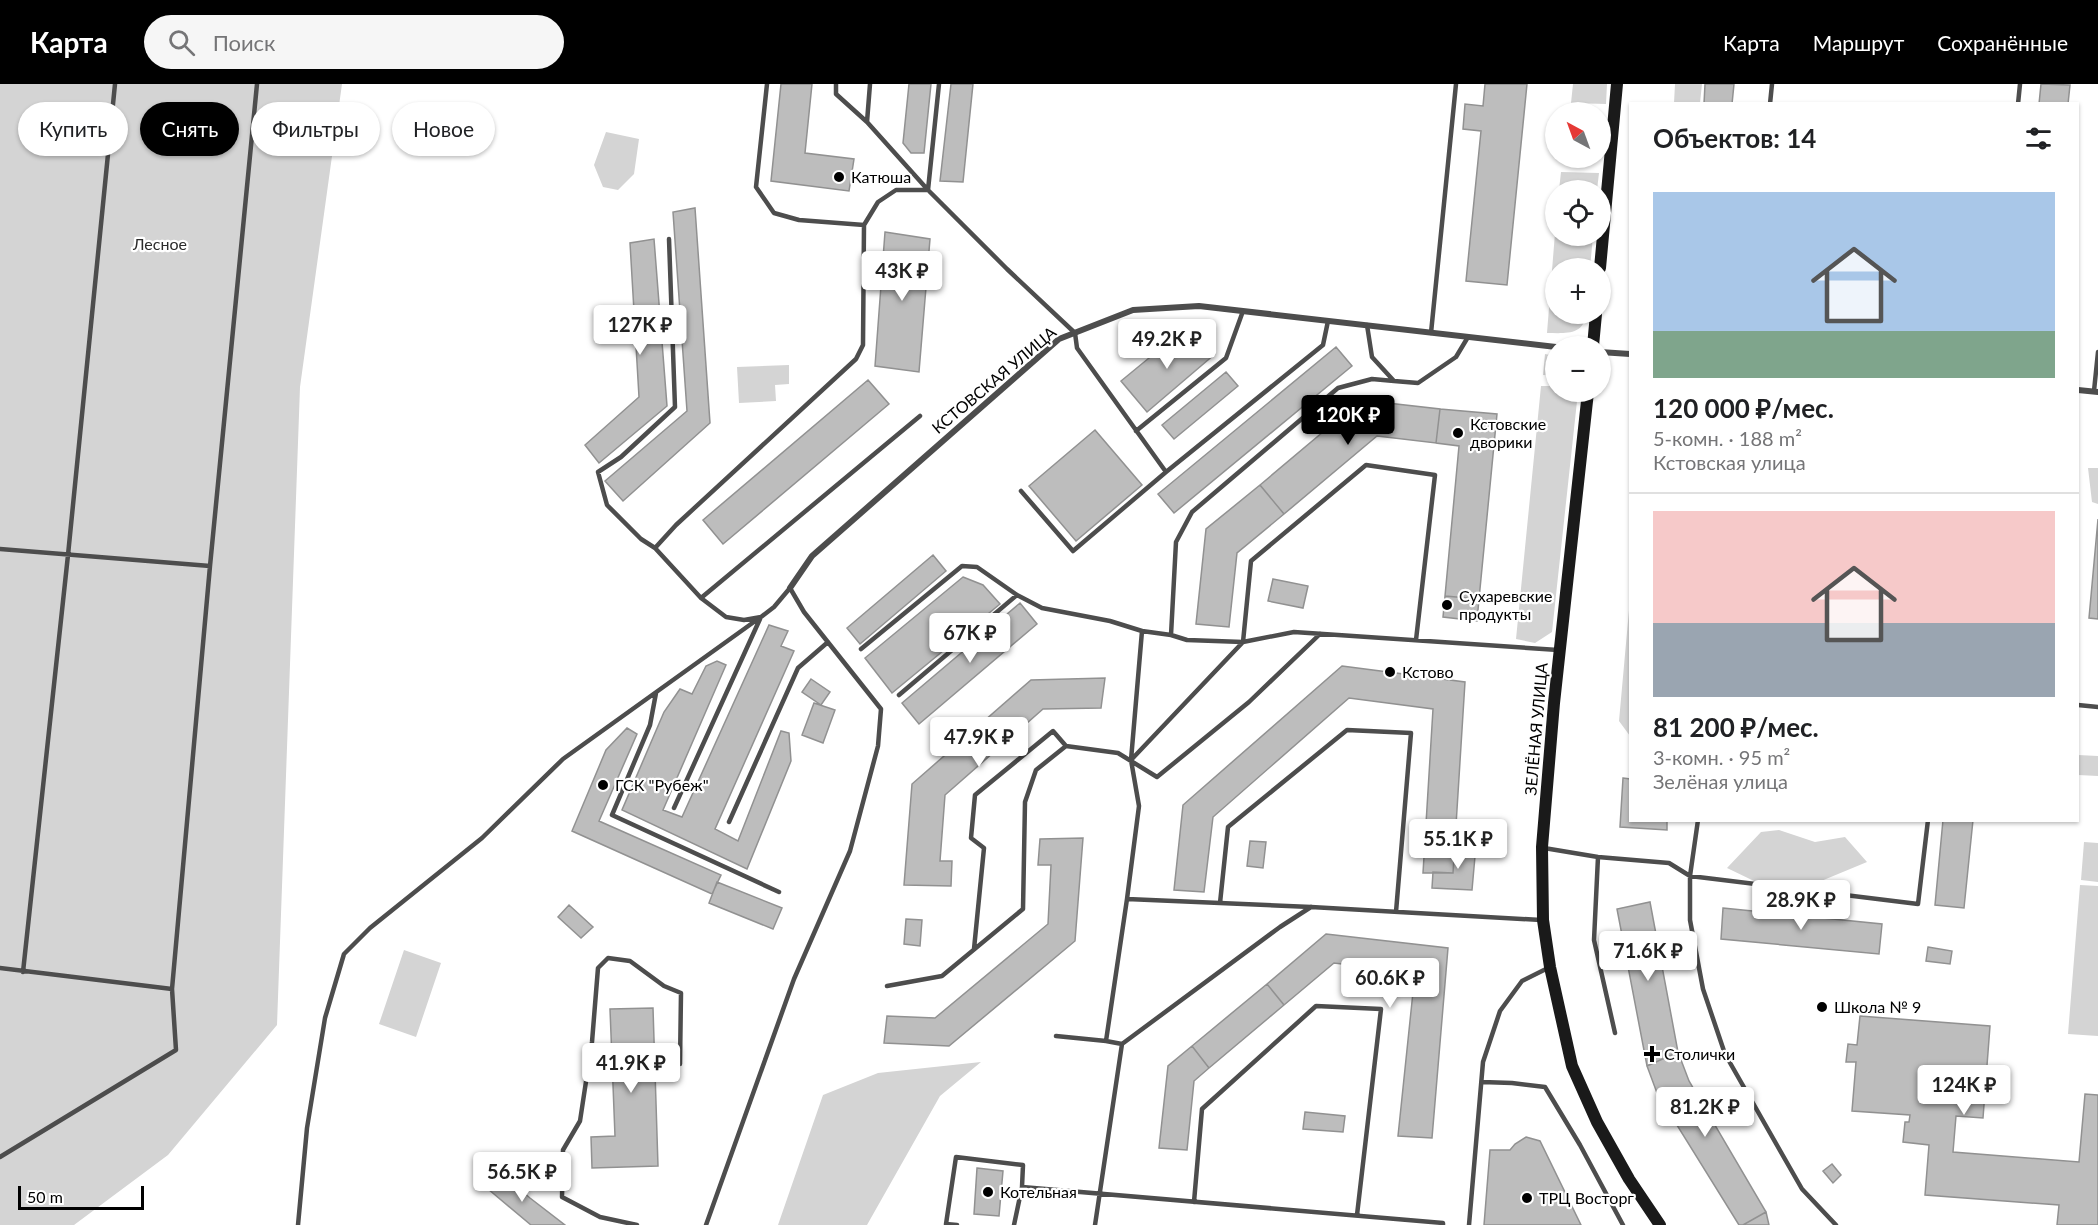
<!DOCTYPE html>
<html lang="ru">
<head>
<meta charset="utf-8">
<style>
	body { margin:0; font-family:Lato,sans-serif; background:#f6f6f6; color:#202124; height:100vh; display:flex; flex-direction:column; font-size:22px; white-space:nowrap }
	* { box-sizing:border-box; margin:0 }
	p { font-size:20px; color:#757577 }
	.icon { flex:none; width:33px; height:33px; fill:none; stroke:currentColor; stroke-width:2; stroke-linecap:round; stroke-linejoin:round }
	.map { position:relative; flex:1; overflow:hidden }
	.sheet { position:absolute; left:1629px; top:18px; width:450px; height:720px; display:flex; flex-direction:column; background:#fff; border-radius:0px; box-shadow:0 2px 4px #0004 }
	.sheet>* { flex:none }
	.top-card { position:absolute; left:18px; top:18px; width:570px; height:54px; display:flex; gap:12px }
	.needle { width:39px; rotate:319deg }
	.controls { position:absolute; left:1545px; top:18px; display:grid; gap:12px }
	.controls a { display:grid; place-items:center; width:66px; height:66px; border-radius:50%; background:#fff; box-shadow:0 2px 4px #0004; font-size:30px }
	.scale { position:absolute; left:18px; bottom:15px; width:126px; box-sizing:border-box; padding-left:6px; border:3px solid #000; border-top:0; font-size:16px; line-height:21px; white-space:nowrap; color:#000; -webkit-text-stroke:4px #fff; paint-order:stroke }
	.price { position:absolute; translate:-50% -51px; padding:0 14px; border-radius:6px; background:#fff; color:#222; font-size:20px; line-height:39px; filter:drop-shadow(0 2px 3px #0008) }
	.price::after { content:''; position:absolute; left:50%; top:36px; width:18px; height:14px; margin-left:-9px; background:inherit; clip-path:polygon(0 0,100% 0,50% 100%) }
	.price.on { background:#000; color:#fff }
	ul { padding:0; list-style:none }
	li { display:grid; align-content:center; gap:12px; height:318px; padding:0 24px }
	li+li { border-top:2px solid #e0e0e0 }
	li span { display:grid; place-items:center; height:186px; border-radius:0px; color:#555 }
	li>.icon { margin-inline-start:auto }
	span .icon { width:108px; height:108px; fill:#fffc; stroke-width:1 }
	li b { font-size:26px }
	h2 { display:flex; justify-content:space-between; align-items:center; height:72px; padding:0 24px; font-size:26px }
	.chip { padding:0 21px; border-radius:27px; background:#fff; box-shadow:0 2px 4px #0004; font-size:21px; line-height:54px }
	.chip.on { background:#000; color:#fff }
	header { display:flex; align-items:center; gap:36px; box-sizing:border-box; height:84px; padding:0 30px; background:#000; color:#fff }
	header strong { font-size:28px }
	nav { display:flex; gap:33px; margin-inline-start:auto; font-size:21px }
	.search { width:420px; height:54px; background:#f6f6f6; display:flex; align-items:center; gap:15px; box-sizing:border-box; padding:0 21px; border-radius:33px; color:#757577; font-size:22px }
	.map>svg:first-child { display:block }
	.green { fill:#d4d4d4 }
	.building { fill:#bdbdbd; stroke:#919191; stroke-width:1.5 }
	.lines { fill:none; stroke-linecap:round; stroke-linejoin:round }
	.service { stroke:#4d4d4d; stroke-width:4.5 }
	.minor { stroke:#4d4d4d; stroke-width:6 }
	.secondary { stroke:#1a1a1a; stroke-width:12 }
	.poi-dot { fill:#000; stroke:#fff; stroke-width:2 }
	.labels { text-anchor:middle; stroke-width:4.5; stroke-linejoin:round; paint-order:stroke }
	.poi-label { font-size:16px; fill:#000; stroke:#fff; text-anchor:start }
	.park-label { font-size:16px; fill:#2b2b2b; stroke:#fff }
	.street-label { font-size:16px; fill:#000; stroke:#fff }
</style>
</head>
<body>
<header>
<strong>Карта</strong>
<div class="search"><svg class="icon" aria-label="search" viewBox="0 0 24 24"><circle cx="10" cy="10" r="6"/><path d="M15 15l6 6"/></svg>Поиск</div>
<nav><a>Карта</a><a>Маршрут</a><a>Сохранённые</a></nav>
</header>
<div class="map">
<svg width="2098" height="1141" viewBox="0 0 2098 1141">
	<rect width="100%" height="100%" fill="#fff"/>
	<path class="green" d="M0 0H342L300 303 277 941 168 1071 74 1141H0Z
		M1573 0H1607L1606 20 1571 19Z
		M1675 0H1702L1700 19H1674Z
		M606 48 639 55 634 90 618 106 603 103 594 81Z
		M1561 88 1599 89 1597 106H1559Z
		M1555 149 1556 152H1593L1590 184H1556V230H1586C1584 252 1564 249 1547 249Z
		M1545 270 1555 272V292L1543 291Z
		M789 281V300L775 301 776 317 739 319 737 283Z
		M1541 302H1555L1556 308H1578L1552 548 1535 559 1516 555Z
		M2088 384H2098V420L2092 418Z
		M1630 515V652L1619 637Z
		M2078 671 2098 672V692L2078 691Z
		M1779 746 1815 758 1845 753 1867 778 1785 812 1727 784 1761 748Z
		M2084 758 2098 759V798L2081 796Z
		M2080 801 2098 802V952L2068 950Z
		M404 866 441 879 416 953 379 940Z
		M981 978 940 1012 867 1141H778L823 1011 878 989Z"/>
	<path class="building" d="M781 0H812L805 69 854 75 849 107 771 97Z
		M909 0H931L924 69H911L903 59Z
		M951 0H973L963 98 940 97Z
		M1485 0H1527L1507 201 1466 197 1481 47 1463 45 1465 20 1483 22Z
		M1705 0H1734L1732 20H1704Z
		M2041 0 2070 1 2068 20H2039Z
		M695 124 710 339 623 417 605 397 687 327 673 128Z
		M885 148 930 155 919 288 875 282Z
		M654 155 667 322 599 379 585 361 639 313 630 159Z
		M1177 251 1202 257 1215 270 1147 328 1121 297Z
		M1336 263 1352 282 1174 429 1158 410Z
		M1226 288 1238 302 1174 355 1162 341Z
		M868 296 889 320 723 460 703 436Z
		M1361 316 1440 325 1436 359 1377 352 1284 430 1260 401Z
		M1440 325 1497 330 1479 515 1445 512 1459 362 1436 359Z
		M1095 346 1142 401 1076 457 1029 402Z
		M1260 401 1284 430 1237 469 1229 543 1196 540 1206 445Z
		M2098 435V535L2089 534Z
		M933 471 946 487 860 560 847 544Z
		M963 493 983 501 1000 520 892 609 865 574Z
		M1273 495 1308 502 1303 524 1268 517Z
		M1445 512 1479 515 1477 537 1443 533Z
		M1020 519 1037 540 919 640 902 619Z
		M769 541 788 547 781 562 794 567 715 745 738 757 781 647 789 649 791 677 747 785 622 726 664 628 680 605 692 610 706 582 717 577 726 581 663 726 682 733Z
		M1342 582 1465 598 1453 789H1423L1433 625 1349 614 1213 733 1204 808 1174 806 1183 721Z
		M1105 594 1101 624 1043 625 945 711 940 777H952L951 802 904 801 912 700 1031 596Z
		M811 595 830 608 821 621 802 608Z
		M814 619 835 626 823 659 802 651Z
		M627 644 637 650 599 737 721 791 712 810 572 747 606 666Z
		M1623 694 1630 695V736H1667V746L1620 743Z
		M1943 736H1973L1964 824 1935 821Z
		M1083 754 1075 857 949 962 884 959 887 932 935 934 1048 840 1051 781H1038L1040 755Z
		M1250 757 1266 758 1263 784 1247 782Z
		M1455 760 1476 761 1472 806 1432 804 1433 788 1453 789Z
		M717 798 782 824 773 845 709 819Z
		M1650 818 1678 968 1647 982 1617 825Z
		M569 821 593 843 581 854 558 833Z
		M1723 824 1882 840 1879 870 1721 855Z
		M906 835 922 836 920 862 904 860Z
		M1326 850 1448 864 1432 1054 1398 1052 1415 889 1334 879 1284 921 1267 900Z
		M1928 863 1952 867 1950 880 1926 877Z
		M1267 900 1284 921 1209 984 1192 962Z
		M653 924 658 1082 592 1084 591 1053 615 1052 610 925Z
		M1860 932 1990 942 1983 1034 1956 1032 1953 1068 2079 1078 2085 1010 2098 1011V1141H2057L2059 1121 1925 1111 1929 1061 1903 1058 1905 1038H1909L1910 1031 1852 1027 1856 978H1846L1848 960 1857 961Z
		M1192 962 1209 984 1194 997 1187 1066 1159 1064 1168 982Z
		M1678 968 1689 997 1766 1128 1743 1141H1739L1657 1009 1647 982Z
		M1305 1028 1345 1032 1343 1048 1303 1045Z
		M1526 1053 1540 1057 1581 1141H1484L1490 1066H1510L1515 1060Z
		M1832 1080 1841 1091 1833 1099 1823 1087Z
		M977 1084 1003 1087 999 1132 974 1130Z
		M502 1090 530 1114 565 1141H531L488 1105Z
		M1766 1128 1769 1141H1743Z"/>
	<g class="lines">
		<path class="service" d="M767 0 756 103 774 129 799 136 864 141
			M836 0V10L867 38
			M870 0 867 38 928 106
			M939 0 928 106 1007 185 1075 249 1077 264 1166 388 1323 261 1328 237
			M1770 20 1772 0
			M2018 20 2020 0
			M669 155 675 323 621 373 598 388 607 421 641 455 655 464 701 514 726 533 744 536 761 533 774 523 790 504 804 528 881 625 878 662 850 767 794 895 706 1141
			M1367 241 1372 273 1394 297 1418 299 1456 273 1468 253
			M1431 249 1456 0
			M1394 297 1372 295 1338 304 1192 428 1176 458 1171 551 1187 556 1243 558 1294 548 1558 566
			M2094 307 2098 268
			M1136 347 1226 274 1243 227
			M1021 407 1073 467 1166 388
			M655 464 676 441 856 275 863 261 864 141 878 118 896 106H928
			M0 465 210 482
			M701 514 920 332
			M861 565 962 482 977 483 1017 511 1042 524 1110 537 1142 547
			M656 609 650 641 612 731 779 808
			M899 611 1017 511
			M2078 621 2098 623
			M1131 676 1243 558 1251 477 1366 381 1435 391 1416 556
			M674 724 760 535
			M1698 736 1690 792V836L1703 905 1725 970 1802 1105 1836 1141
			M729 738 798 584 828 558
			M1544 764 1598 773 1669 779 1690 792 1918 820 1928 736
			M1598 773 1594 856 1615 949
			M1127 815 1311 823 1541 836
			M1220 819 1228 743 1347 646 1411 649 1396 828
			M974 865 984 764 971 754 975 711 1053 647 1066 662
			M0 884 172 905
			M23 888 68 471 115 0
			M887 902 942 892 1023 825 1025 718 1036 686 1066 662 1118 669 1157 693 1249 618 1320 550
			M1056 952 1106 957 1127 815 1139 722 1131 676 1142 547 1171 551
			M1122 960 1280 843 1311 823
			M1482 998 1512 999 1545 1003 1580 1061 1623 1141
			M0 1073 176 966 172 905 210 482 257 0
			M1022 1103 1443 1139V1141
			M1194 1118 1202 1025 1316 922 1381 925 1357 1131
			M298 1141 307 1044 325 934 344 870 370 844 482 754 563 675 758 535
			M637 1141 600 1133 562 1113 563 1066 580 1037 592 958 598 884 608 874 630 877 664 902 681 909 680 980
			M957 1141 946 1140 956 1073 1023 1081 1022 1103 1014 1141
			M1095 1141 1122 960 1106 957
			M1469 1141 1483 978 1500 927 1522 897 1550 883"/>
		<path class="minor" d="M1600 268 1630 270
			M2078 306 2098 308
			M790 504 812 472 1059 255 1133 226 1199 222 1556 263"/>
		<path class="secondary" d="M1600 184 1617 0
			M1593 262 1596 230
			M1588 308 1554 619 1542 763 1543 836 1550 883 1572 982 1597 1038 1629 1095 1660 1141"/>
	</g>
	<g class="poi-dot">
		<circle cx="839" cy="93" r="6"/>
		<circle cx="1458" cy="349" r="6"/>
		<circle cx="1447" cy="521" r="6"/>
		<circle cx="1390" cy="588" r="6"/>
		<circle cx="603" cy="701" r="6"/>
		<circle cx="1822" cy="923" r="6"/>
		<path d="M1649 961h6v6h6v6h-6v6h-6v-6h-6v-6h6z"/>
		<circle cx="988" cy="1108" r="6"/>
		<circle cx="1527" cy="1114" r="6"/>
	</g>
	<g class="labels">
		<g class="poi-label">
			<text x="851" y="99">Катюша</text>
			<text x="1470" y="346">Кстовские<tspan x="1470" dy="18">дворики</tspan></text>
			<text x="1459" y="518">Сухаревские<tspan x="1459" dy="18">продукты</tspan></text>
			<text x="1402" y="594">Кстово</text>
			<text x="615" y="707">ГСК "Рубеж"</text>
			<text x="1834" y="929">Школа № 9</text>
			<text x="1664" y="976">Столички</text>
			<text x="1000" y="1114">Котельная</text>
			<text x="1539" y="1120">ТРЦ Восторг</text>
		</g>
		<g class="park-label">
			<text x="160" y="166">Лесное</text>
		</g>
		<g class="street-label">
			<text transform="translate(994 296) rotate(-40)" y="6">КСТОВСКАЯ УЛИЦА</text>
			<text transform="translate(1536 645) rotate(-85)" y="6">ЗЕЛЁНАЯ УЛИЦА</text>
		</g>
	</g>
</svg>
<div class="controls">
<a><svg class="needle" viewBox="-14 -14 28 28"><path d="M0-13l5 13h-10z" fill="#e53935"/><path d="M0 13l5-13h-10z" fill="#757577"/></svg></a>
<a><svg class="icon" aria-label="locate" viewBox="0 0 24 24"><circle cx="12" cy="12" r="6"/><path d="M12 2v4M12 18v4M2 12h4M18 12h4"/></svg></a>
<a>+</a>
<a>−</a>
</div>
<div class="scale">50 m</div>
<b class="price" style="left:902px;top:218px">43K ₽</b>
<b class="price" style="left:640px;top:272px">127K ₽</b>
<b class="price" style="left:1167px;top:286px">49.2K ₽</b>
<b class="price on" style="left:1348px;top:362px">120K ₽</b>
<b class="price" style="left:970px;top:580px">67K ₽</b>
<b class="price" style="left:979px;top:684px">47.9K ₽</b>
<b class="price" style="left:1458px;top:786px">55.1K ₽</b>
<b class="price" style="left:1801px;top:847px">28.9K ₽</b>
<b class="price" style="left:1648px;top:898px">71.6K ₽</b>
<b class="price" style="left:1390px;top:925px">60.6K ₽</b>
<b class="price" style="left:631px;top:1010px">41.9K ₽</b>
<b class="price" style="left:1964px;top:1032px">124K ₽</b>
<b class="price" style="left:1705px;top:1054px">81.2K ₽</b>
<b class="price" style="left:522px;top:1119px">56.5K ₽</b>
<div class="top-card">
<a class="chip">Купить</a>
<a class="chip on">Снять</a>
<a class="chip">Фильтры</a>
<a class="chip">Новое</a>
</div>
<section class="sheet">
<h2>Объектов: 14<svg class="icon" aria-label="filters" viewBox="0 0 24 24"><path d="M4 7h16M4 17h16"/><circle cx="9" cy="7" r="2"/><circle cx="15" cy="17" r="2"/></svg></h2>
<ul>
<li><span style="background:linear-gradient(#a9c7e8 75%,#7fa58c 0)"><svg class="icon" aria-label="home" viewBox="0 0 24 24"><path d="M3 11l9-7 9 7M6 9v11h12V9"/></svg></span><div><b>120 000 ₽/мес.</b><p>5-комн. · 188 m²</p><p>Кстовская улица</p></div></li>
<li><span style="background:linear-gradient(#f6c9c9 60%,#9aa5b1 0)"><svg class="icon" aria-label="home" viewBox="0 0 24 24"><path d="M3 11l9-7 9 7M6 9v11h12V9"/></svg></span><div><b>81 200 ₽/мес.</b><p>3-комн. · 95 m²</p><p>Зелёная улица</p></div></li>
</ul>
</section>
</div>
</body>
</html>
